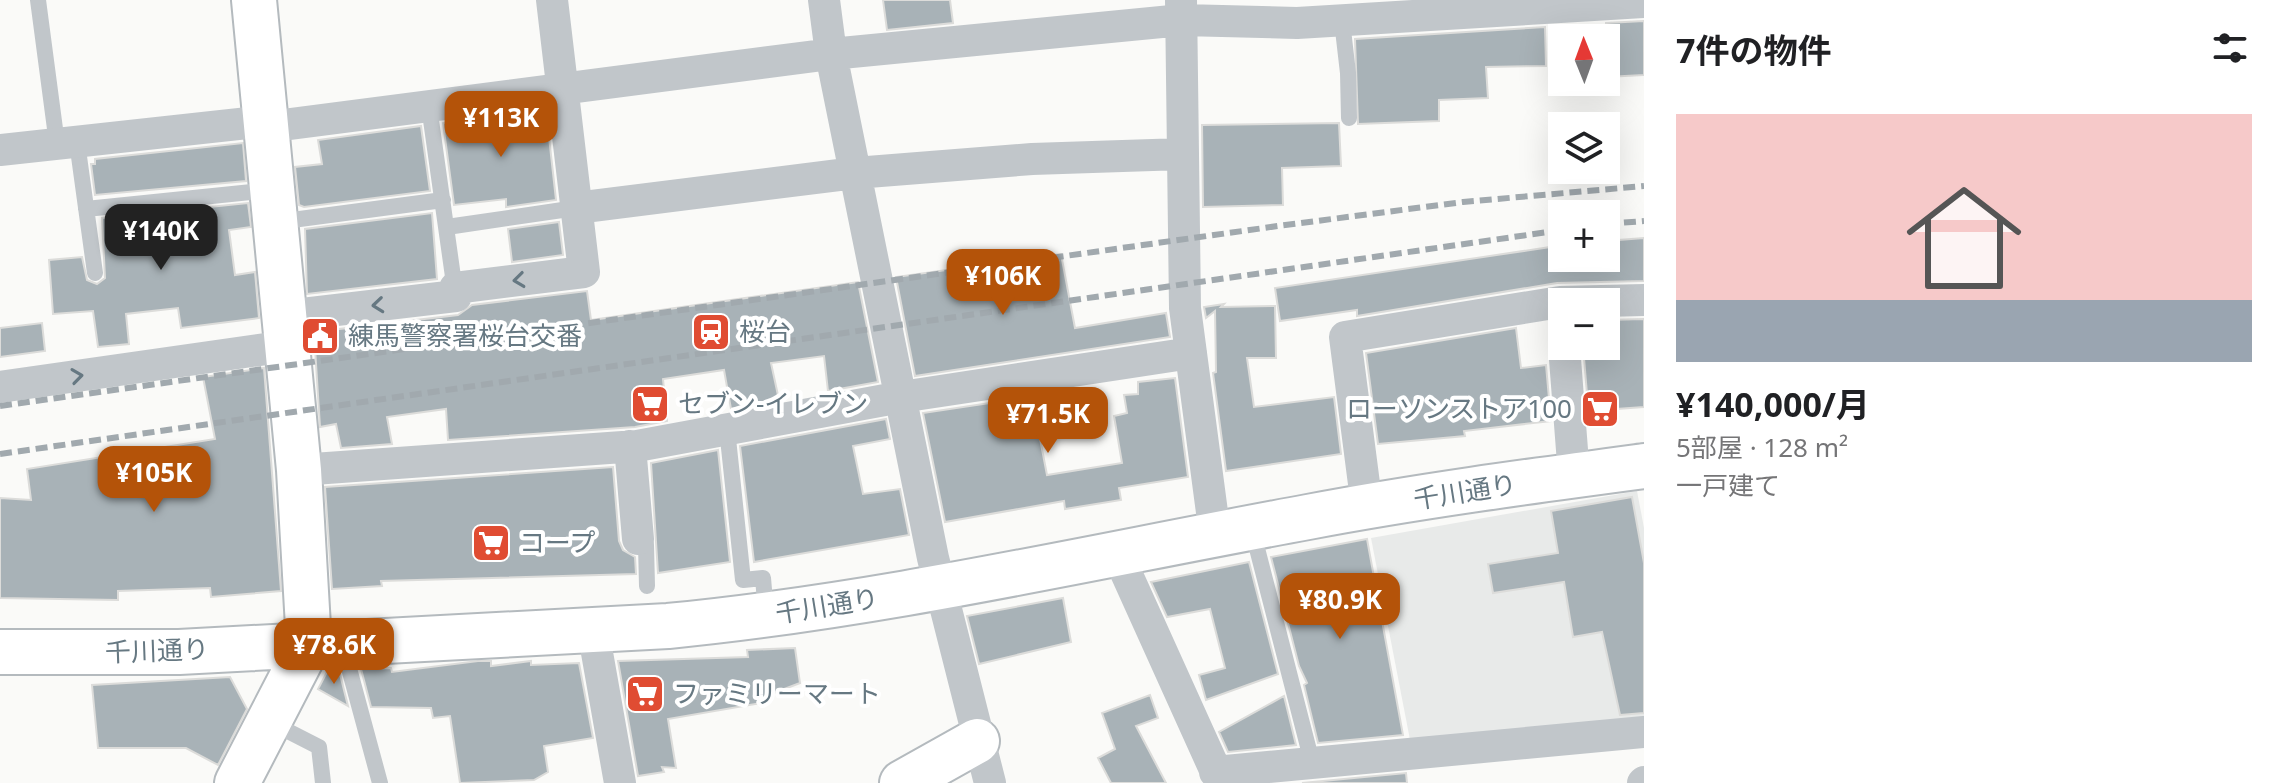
<!DOCTYPE html>
<html lang="ja">
<head>
<meta charset="utf-8">
<style>
	body { margin:0; font-family:"Noto Sans","Noto Sans JP",sans-serif; background:#f2f2f2; color:#202124; height:100vh; display:flex; flex-direction:column; font-size:30px; white-space:nowrap }
	* { box-sizing:border-box; margin:0 }
	p { font-size:26px; color:#757577 }
	.icon { flex:none; width:44px; height:44px; fill:none; stroke:currentColor; stroke-width:2; stroke-linecap:round; stroke-linejoin:round }
	.map { position:relative; flex:1; overflow:hidden }
	.details { display:flex; flex-direction:column; background:#fff; width:640px }
	.details>* { flex:none }
	.needle { width:52px; rotate:359deg }
	.fabs { position:absolute; left:1548px; top:24px; display:grid; gap:16px }
	.fabs a { display:grid; place-items:center; width:72px; height:72px; border-radius:0px; background:#fff; box-shadow:0 8px 32px #0002; font-size:40px }
	.price { position:absolute; translate:-50% -68px; padding:0 18px; border-radius:16px; background:#b45309; color:#fff; font-size:26px; line-height:52px; filter:drop-shadow(0 2px 4px #0008) }
	.price::after { content:''; position:absolute; left:50%; top:48px; width:24px; height:18px; margin-left:-12px; background:inherit; clip-path:polygon(0 0,100% 0,50% 100%) }
	.price.selected { background:#222; color:#fff }
	ul { padding:0; list-style:none }
	li { display:grid; align-content:center; gap:16px; height:424px; padding:0 32px }
	li+li { border-top:2px solid #e0e0e0 }
	li span { display:grid; place-items:center; height:248px; border-radius:0px; color:#555 }
	li>.icon { margin-inline-start:auto }
	span .icon { width:144px; height:144px; fill:#fffc; stroke-width:1 }
	li b { font-size:34px }
	h2 { display:flex; justify-content:space-between; align-items:center; height:96px; padding:0 32px; font-size:34px }
	main { display:flex; flex:1; min-height:0 }
	.map>svg:first-child { display:block }
	.built { fill:#e8eae9 }
	.building { fill:#a8b2b7; stroke:#dcdcda; stroke-width:2 }
	.lines { fill:none; stroke-linecap:round; stroke-linejoin:round }
	.secondary-casing { stroke:#b4babe; stroke-width:48 }
	.lane { stroke:#c1c6ca; stroke-width:16 }
	.street { stroke:#c1c6ca; stroke-width:32 }
	.secondary { stroke:#fff; stroke-width:44 }
	.rail { stroke:#a1a9ae; stroke-width:6; stroke-dasharray:12 6; stroke-linecap:butt }
	.oneway { stroke:#667882 }
	.labels { text-anchor:middle; stroke-width:8; stroke-linejoin:round; paint-order:stroke }
	.poi-label { font-size:26px; fill:#667882; stroke:#fff; text-anchor:start }
	.street-label { font-size:26px; fill:#667882; stroke:#fff }
</style>
</head>
<body>
<main>
<div class="map">
<svg width="1644" height="783" viewBox="0 0 1644 783">
	<rect width="100%" height="100%" fill="#fafaf8"/>
	<path class="built" d="M1637 491 1644 528V723L1411 745 1371 538Z"/>
	<path class="building" d="M883 0H950L953 23 887 30Z
		M1644 21V75L1606 77V23Z
		M1545 27 1546 66 1486 67 1488 98 1439 100V121L1358 124 1355 39Z
		M546 110 556 200 506 207V199L454 205 443 123Z
		M1339 123 1341 166 1282 168 1283 205 1203 207 1202 125Z
		M421 126 430 191 304 207 299 205 295 167 322 164 318 140Z
		M243 143 246 181 95 195 91 164H95V159Z
		M248 203 251 227 229 230 235 275 255 272 259 318 181 328 178 308 126 314 129 344 98 347 93 311 53 314 49 260 82 257 87 280 97 284 105 278 102 218Z
		M432 213 437 279 307 294 305 229Z
		M559 222 563 255 512 262 508 229Z
		M1644 238V281L1557 283 1357 316V310L1280 321 1275 288 1557 246 1558 258H1606V241Z
		M1061 254 1075 328 1166 313 1170 337 915 376 896 277Z
		M858 282 878 382 828 391 824 356 771 363 779 400 731 409 724 370 663 379 667 421 635 427 448 440 446 409 387 417 392 444 341 448 336 424 320 427 314 332 458 315 472 305 587 291 591 320Z
		M1224 304 1221 307 1275 306 1276 358H1247L1254 407 1334 397 1341 454 1226 471 1213 373 1216 372 1215 311 1206 318 1204 307Z
		M1644 319V407L1617 409 1618 416 1589 418 1583 346H1606V320Z
		M42 323 45 351 0 357V328Z
		M1516 328 1521 368 1546 365 1551 421 1464 431 1465 436 1378 444 1366 353Z
		M264 368 281 591 211 597 210 588 118 591V600L0 598V498L31 500 27 469 215 439 203 377Z
		M1175 378 1188 477 1119 488 1121 500 1065 509 1064 501 945 522 923 413 1036 396 1040 423H1037L1047 475 1122 463 1114 416 1127 413 1124 395 1138 394V382Z
		M886 419 890 439 853 446 863 494 900 489 909 535 754 562 740 446Z
		M718 450 730 562 658 573 651 463Z
		M613 467 619 541 623 550 635 557 636 574 381 581 382 586 332 589 325 487Z
		M1632 497 1644 563V713L1620 715 1602 632 1573 637 1564 582 1493 593 1488 564 1558 553 1551 511Z
		M1367 539 1403 735 1318 743 1304 685 1307 683 1299 666 1271 557Z
		M1249 562 1278 674 1206 700 1199 675 1225 668 1210 609 1167 617 1151 582Z
		M1063 598 1071 642 979 664 967 616Z
		M795 648 800 683 766 696 767 702 668 719 676 768 662 767 664 772 638 776 618 661 748 657 747 650Z
		M478 661H491V666L531 661V665L579 663 593 738 544 746 548 772 534 780 460 783 450 716 433 718 431 708 371 707 361 669 391 668 392 672Z
		M328 670H339L348 706 318 689Z
		M230 677 247 709 218 765 186 748H98L92 685Z
		M1150 695 1158 718 1136 726 1166 783H1111L1098 758 1115 749 1102 713Z
		M1284 696 1296 745 1228 752 1219 732Z
		M1406 773 1407 783H1302Z"/>
	<g class="lines">
		<g class="secondary-casing">
			<path id="secondary" d="M0 652H179L668 626C884 605 1095 556 1308 517 1419 496 1532 481 1644 466
				M237 783 309 644 299 470 254 0
				M902 783 977 741"/>
		</g>
		<path class="lane" d="M38 0 57 144
			M1342 21 1348 73 1349 118
			M429 106 455 291
			M77 142 95 273
			M86 209 271 190
			M277 222 443 200
			M447 227 576 208
			M727 429 743 580 763 578 766 613
			M1252 529 1313 766
			M638 539 646 545 647 586
			M350 672 380 783
			M272 723 319 747 323 783"/>
		<path class="street" d="M824 0 831 54 933 558 990 783
			M1181 0 1185 308 1215 535
			M267 127 831 54 1182 20 1297 23 1644 2
			M0 150 266 121
			M576 208 855 173 1032 159 1183 154
			M455 288 584 272 552 0
			M285 316 456 296
			M1564 346 1574 476
			M0 387 287 346
			M630 446 638 539
			M299 470 637 446 901 397 1191 353
			M1367 507 1345 337 1560 302 1644 300
			M1118 555 1221 783
			M593 630 620 783
			M1215 772 1644 732
			M1643 783 1644 782"/>
		<use href="#secondary" class="secondary"/>
		<path class="rail" d="M1606 224 1644 221
			M0 406 1278 226 1463 202 1644 186
			M0 454 1562 230"/>
	</g>
	<defs><path id="oneway-chevron" d="M-2-3.5L2.5 0L-2 3.5" fill="none" stroke-width="1.6" stroke-linecap="round" stroke-linejoin="round" transform="scale(2)"/></defs>
	<g class="oneway">
		<use href="#oneway-chevron" transform="translate(519 280) rotate(173)"/>
		<use href="#oneway-chevron" transform="translate(378 305) rotate(174)"/>
		<use href="#oneway-chevron" transform="translate(77 376) rotate(-8)"/>
	</g>
	<defs>
		<g id="station-square" transform="scale(2)"><rect x="-9" y="-9" width="18" height="18" rx="4" fill="#e04c32" stroke="#fff"/><path d="M-3-6H3Q5-6 5-4V2Q5 4 3 4L4.5 6H3L1.5 4h-3L-3 6H-4.5L-3 4Q-5 4-5 2V-4Q-5-6-3-6ZM-3.5-4v3h7v-3ZM-3.5 1v1.5H-2V1ZM2 1v1.5H3.5V1Z" fill="#fff"/></g>
		<g id="civic-square" transform="scale(2)"><rect x="-9" y="-9" width="18" height="18" rx="4" fill="#e04c32" stroke="#fff"/><path d="M-.6-6.5H3V-4.5H.6V-3L4-1V1h2V6H-6V1h2V-1L-.6-3ZM-1.2 2.5V6h2.4V2.5Z" fill="#fff"/></g>
		<g id="supermarket-square" transform="scale(2)"><rect x="-9" y="-9" width="18" height="18" rx="4" fill="#e04c32" stroke="#fff"/><path d="M-6-5.5h2.5l.6 2H6L4.5 2H-2.5L-4.4-4H-6ZM-1.5 3.2a1.3 1.3 0 1 0 .1 0ZM3 3.2a1.3 1.3 0 1 0 .1 0Z" fill="#fff"/></g>
	</defs>
	<g fill-rule="evenodd">
		<use href="#station-square" x="711" y="332"/>
		<use href="#civic-square" x="320" y="336"/>
		<use href="#supermarket-square" x="650" y="404"/>
		<use href="#supermarket-square" x="1600" y="409"/>
		<use href="#supermarket-square" x="491" y="543"/>
		<use href="#supermarket-square" x="645" y="694"/>
	</g>
	<g class="labels">
		<g class="poi-label">
			<text x="739" y="341">桜台</text>
			<text x="348" y="345">練馬警察署桜台交番</text>
			<text x="678" y="413">セブン-イレブン</text>
			<text x="1572" y="418" text-anchor="end">ローソンストア100</text>
			<text x="519" y="552">コープ</text>
			<text x="673" y="703">ファミリーマート</text>
		</g>
		<g class="street-label">
			<text transform="translate(1465 492) rotate(-9)" y="9">千川通り</text>
			<text transform="translate(827 606) rotate(-9)" y="9">千川通り</text>
			<text transform="translate(157 651) rotate(-2)" y="9">千川通り</text>
		</g>
	</g>
</svg>
<div class="fabs">
<a><svg class="needle" viewBox="-14 -14 28 28"><path d="M0-13l5 13h-10z" fill="#e53935"/><path d="M0 13l5-13h-10z" fill="#757577"/></svg></a>
<a><svg class="icon" aria-label="layers" viewBox="0 0 24 24"><path d="M12 4l9 5-9 5-9-5zM3 14l9 5 9-5"/></svg></a>
<a>+</a>
<a>−</a>
</div>
<b class="price" style="left:501px;top:159px">¥113K</b>
<b class="price selected" style="left:161px;top:272px">¥140K</b>
<b class="price" style="left:1003px;top:317px">¥106K</b>
<b class="price" style="left:1048px;top:455px">¥71.5K</b>
<b class="price" style="left:154px;top:514px">¥105K</b>
<b class="price" style="left:1340px;top:641px">¥80.9K</b>
<b class="price" style="left:334px;top:686px">¥78.6K</b>
</div>
<section class="details">
<h2>7件の物件<svg class="icon" aria-label="filters" viewBox="0 0 24 24"><path d="M4 7h16M4 17h16"/><circle cx="9" cy="7" r="2"/><circle cx="15" cy="17" r="2"/></svg></h2>
<ul>
<li><span style="background:linear-gradient(#f6c9c9 75%,#9aa5b1 0)"><svg class="icon" aria-label="home" viewBox="0 0 24 24"><path d="M3 11l9-7 9 7M6 9v11h12V9"/></svg></span><div><b>¥140,000/月</b><p>5部屋 · 128 m²</p><p>一戸建て</p></div></li>
</ul>
</section>
</main>
</body>
</html>
